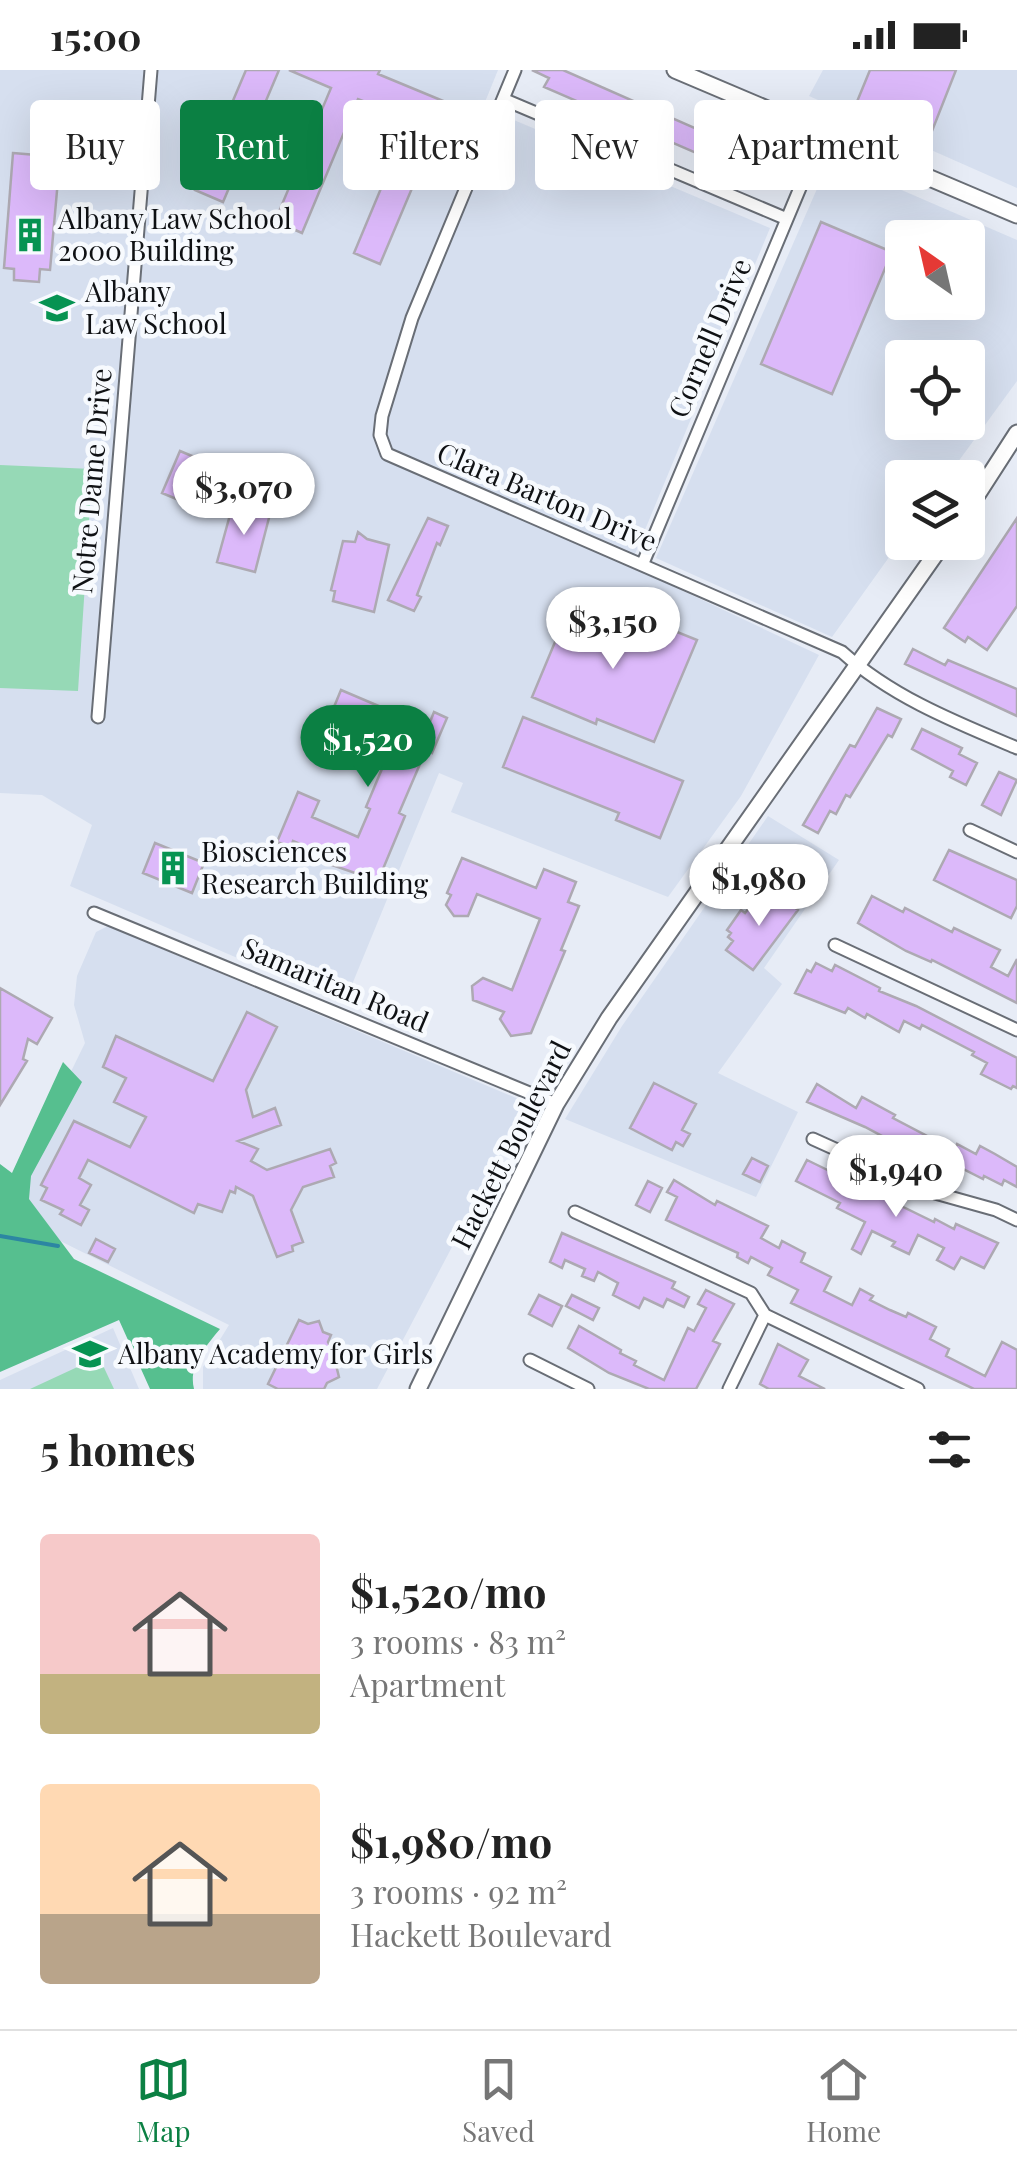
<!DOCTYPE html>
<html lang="en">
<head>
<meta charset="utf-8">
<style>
	body { margin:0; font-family:"Playfair Display",serif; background:#f2f2f2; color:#222; height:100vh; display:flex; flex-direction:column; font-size:38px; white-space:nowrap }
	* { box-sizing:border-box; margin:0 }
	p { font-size:32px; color:#767676 }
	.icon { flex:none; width:55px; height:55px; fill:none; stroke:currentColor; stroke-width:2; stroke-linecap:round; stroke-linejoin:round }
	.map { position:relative; height:1319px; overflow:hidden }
	.drawer { display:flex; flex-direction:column; background:#fff; flex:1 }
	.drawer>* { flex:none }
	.banner { position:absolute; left:30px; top:30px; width:958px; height:90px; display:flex; gap:20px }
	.needle { width:65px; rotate:326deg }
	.buttons { position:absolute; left:885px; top:150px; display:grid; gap:20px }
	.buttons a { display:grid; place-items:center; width:100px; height:100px; border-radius:10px; background:#fff; box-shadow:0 10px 40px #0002; font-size:50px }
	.price { position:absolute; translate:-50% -85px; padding:0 22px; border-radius:35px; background:#fff; color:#222; font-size:32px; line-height:65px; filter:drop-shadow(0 2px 5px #0008) }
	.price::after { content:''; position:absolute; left:50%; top:60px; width:30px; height:22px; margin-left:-15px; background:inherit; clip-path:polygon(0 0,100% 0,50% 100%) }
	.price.on { background:#0b8043; color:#fff }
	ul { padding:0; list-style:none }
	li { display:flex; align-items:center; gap:30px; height:250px; padding:0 40px }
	li span { display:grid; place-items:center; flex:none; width:280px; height:200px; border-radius:10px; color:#555 }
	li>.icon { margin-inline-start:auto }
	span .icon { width:120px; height:120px; fill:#fffc; stroke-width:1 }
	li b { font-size:42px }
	h2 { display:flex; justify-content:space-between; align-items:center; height:120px; padding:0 40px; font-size:42px }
	.tag { padding:0 35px; border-radius:10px; background:#fff; box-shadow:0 10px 40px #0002; font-size:35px; line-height:90px }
	.tag.on { background:#0b8043; color:#fff }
	.status { display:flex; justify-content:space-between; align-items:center; height:70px; padding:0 50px; background:#fff; direction:ltr }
	.status svg { height:28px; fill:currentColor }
	.menu { display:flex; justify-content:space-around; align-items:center; height:140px; border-top:2px solid #e0e0e0; background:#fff; font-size:28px; color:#767676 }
	.menu a { display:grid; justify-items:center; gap:5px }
	.menu .on { color:#0b8043 }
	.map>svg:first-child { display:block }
	.built { fill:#d6dfef; fill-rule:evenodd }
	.green { fill:#96d9b6 }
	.forest { fill:#56bf8f }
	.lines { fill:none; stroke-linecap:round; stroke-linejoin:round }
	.stream { stroke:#2c86a2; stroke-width:4 }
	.building { fill:#dcb9fa; stroke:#ada9b2; stroke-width:2.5 }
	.minor-casing { stroke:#696e76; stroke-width:15 }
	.tertiary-casing { stroke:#696e76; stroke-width:19 }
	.minor { stroke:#fff; stroke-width:11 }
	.tertiary { stroke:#fff; stroke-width:15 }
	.labels { text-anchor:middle; stroke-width:9; stroke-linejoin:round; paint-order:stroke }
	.poi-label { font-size:28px; fill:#0f1114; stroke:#f7fafe; text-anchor:start }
	.street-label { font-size:28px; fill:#0f1114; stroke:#f7fafe }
</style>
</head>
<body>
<div class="status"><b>15:00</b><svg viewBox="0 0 49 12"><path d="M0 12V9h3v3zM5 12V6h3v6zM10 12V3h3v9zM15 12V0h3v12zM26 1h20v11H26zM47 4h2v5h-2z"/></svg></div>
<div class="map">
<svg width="1017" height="1319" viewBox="0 0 1017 1319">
	<rect width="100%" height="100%" fill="#e7ecf6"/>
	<path class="built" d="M0 0H498L483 37 770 158 630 496 819 585 741 726 668 827 451 742 463 713 439 703 344 934 70 816 92 755 42 725 0 723Z
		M823 0H1017V118L809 26Z
		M830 89 1017 170V311L947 407 902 408V469L832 567 656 488ZM902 168H968V232H902ZM902 288H968V352H902Z
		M768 746 839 790 764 898 782 914 718 1003 798 1042 756 1127 565 1049 622 956Z
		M108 856 528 1033 377 1319H203V1297L229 1255 2 1142 85 973 74 935 77 906 96 862Z
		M113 1258 139 1319H0V1310Z"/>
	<path class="green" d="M0 395 92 399 89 451 93 452 92 467 88 468 78 621 0 618Z
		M99 1287 114 1319H30Z"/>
	<path class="forest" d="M63 992 82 1012 31 1106 29 1129 74 1189 220 1259C206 1276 188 1296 194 1319H150L119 1250 0 1302V1094L12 1103Z"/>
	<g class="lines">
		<path class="stream" d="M0 1166 58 1176"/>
	</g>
	<path class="building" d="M246 0H279L223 132 195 120Z
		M289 0H380L378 4 448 33 380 194 354 183 410 49 358 29 302 163 275 151 331 18Z
		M532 0H563L713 66 703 86 544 17 549 8Z
		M870 0H956L932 61 919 65 854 39Z
		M13 83 60 87 50 200 40 199 39 212 14 210V199L4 198Z
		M755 87 775 96 765 114 746 105Z
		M821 152 892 182 832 324 761 294Z
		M180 381 223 399 205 441 162 423Z
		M233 434 270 444 255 502 217 492Z
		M428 448 448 456 440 475 437 473 417 525 421 527 414 541 388 530Z
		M1017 448V536L987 580 968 567 965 572 944 558Z
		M358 462 367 469 389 475 374 542 333 531 335 521 331 520 343 471 355 472Z
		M573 529 637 556 630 573 648 580 660 555 697 570 654 672 597 649 596 654 532 627Z
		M913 579 945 595 948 590 1017 619V646L905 594Z
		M341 620 428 657 434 642 447 648 432 683 426 680 399 743 405 746 378 811 332 795 335 789 293 771 291 777 277 772 298 722 319 731 312 747 358 767 370 739 366 737 392 675 329 649Z
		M877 638 901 649 892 667 888 665 850 727 846 725 836 744 830 741 818 763 803 755 850 675 855 677Z
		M523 647 683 711 660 768 616 750 619 743 503 697Z
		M922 659 962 678 959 684 977 693 966 715 950 707 953 701 912 679Z
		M999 702 1017 710 1001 745 982 735Z
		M155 773 204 793 192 823 143 803Z
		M949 780 1017 810V836L1011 848 934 810Z
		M462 788 536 818 544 799 576 812 568 832 579 836 561 880 565 881 531 963 511 966 500 949 504 942 473 930 472 916 483 908 512 920 540 849 477 824 468 846H454L446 835 451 825 447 823Z
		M771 820 798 840 753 900 726 880 733 871 728 867 731 863 727 860 741 840 745 843 749 838 755 841Z
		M872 826 903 842 905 838 952 862 954 858 1000 880 991 897 1008 906 1017 889V933L932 890 931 892 906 881 858 853Z
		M816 893 832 901 835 895 880 918 879 921 916 936 1017 988V1018L1013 1016 1011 1019 981 1004 987 993 972 985 974 982 922 955 920 959 904 951 899 962 867 944 865 948 848 938 845 943 795 923 807 900 811 902Z
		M0 918 52 948 37 974 28 969 23 989 27 991 0 1035Z
		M247 942 277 957 246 1020 253 1047 275 1038 281 1055 238 1071 258 1079 251 1091 267 1100 330 1079 336 1093 330 1096 334 1107 303 1117 291 1140 303 1172 292 1176 293 1181 277 1187 253 1126 236 1117 235 1123 230 1121 222 1142 198 1134 194 1143 88 1090 79 1108 91 1115 80 1135 89 1140 81 1155 60 1144 63 1140 41 1130 47 1118 41 1115 74 1051 130 1077 146 1047 114 1032 126 1008 103 997 116 966 213 1011Z
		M654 1013 696 1034 682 1060 690 1064 683 1076 676 1072 672 1080 630 1058Z
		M817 1014 856 1038 862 1027 895 1045 893 1048 954 1080 957 1074 976 1084 980 1076 995 1084 1017 1097V1117L1004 1110 1002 1115 984 1106 983 1109 963 1099 959 1107 865 1057 807 1032Z
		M752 1088 768 1096 760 1112 743 1104Z
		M807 1090 934 1152 935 1149 954 1159 956 1154 998 1173 984 1198 961 1187 954 1199 937 1190 944 1178 918 1165 909 1184 892 1176 895 1172 872 1161 861 1184 852 1179 865 1152 837 1138 840 1133 796 1111Z
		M674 1110 715 1135 717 1131 768 1156 761 1168 779 1178 782 1171 805 1183 801 1192 831 1207 824 1221 852 1235 860 1219 873 1226 870 1230 890 1240 906 1247 908 1243 936 1257 930 1269 949 1279 946 1286 985 1306 1002 1272 1017 1280V1319H974L791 1233 798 1220 768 1205 772 1198 751 1187 748 1193 737 1187 738 1183 666 1150 677 1127 667 1122Z
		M648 1111 662 1118 650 1142 636 1135Z
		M562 1163 675 1212 672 1218 689 1227 684 1237 667 1229 663 1237 644 1228 639 1238 613 1225 618 1213 598 1202 594 1211 582 1206 585 1199 565 1190 562 1198 550 1192Z
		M96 1169 115 1179 108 1192 89 1183Z
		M706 1220 734 1234 713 1271 720 1274 696 1319H649L609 1303 568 1278 579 1256 621 1280 620 1283 636 1291 634 1295 664 1310 688 1258 694 1261 706 1238 698 1234Z
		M539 1225 562 1236 552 1256 529 1244Z
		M572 1225 599 1238 593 1250 566 1236Z
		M299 1250 308 1254 319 1251 323 1262 331 1265 328 1272 334 1285 339 1287 336 1295 339 1307 327 1313 324 1319H278L268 1314Z
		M778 1274 808 1290 799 1306 825 1319H769L760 1314Z"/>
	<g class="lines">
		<g class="minor-casing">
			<path id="minor" d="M515 0 412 248 382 346 380 365 387 384 842 582C892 627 955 652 1017 678
				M503 29 787 149
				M643 493 823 63
				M98 647 151 0
				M970 760 1017 782
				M94 843 556 1034
				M835 875 1017 960
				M813 1069 928 1121 996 1140 1017 1150
				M575 1142 751 1223 765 1245 918 1319
				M530 1290 588 1319
				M729 1319 765 1245"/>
		</g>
		<g class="tertiary-casing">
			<path id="tertiary" d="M675 0 1017 145
				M968 439 1017 363
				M418 1319 556 1034 609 948 944 472"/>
		</g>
		<use href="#minor" class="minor"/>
		<use href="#tertiary" class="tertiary"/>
	</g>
	<defs>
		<g id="building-bare" transform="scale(2.7)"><path d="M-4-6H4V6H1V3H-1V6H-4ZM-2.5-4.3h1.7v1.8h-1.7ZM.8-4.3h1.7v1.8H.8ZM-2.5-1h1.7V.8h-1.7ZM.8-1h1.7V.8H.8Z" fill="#069352" stroke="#f7fafe" stroke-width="2.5" paint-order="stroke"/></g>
		<g id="university-bare" transform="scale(2.7)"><path d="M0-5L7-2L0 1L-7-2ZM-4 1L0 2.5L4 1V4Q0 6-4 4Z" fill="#069352" stroke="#f7fafe" stroke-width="2.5" paint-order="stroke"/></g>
		<g id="school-bare" transform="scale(2.7)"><path d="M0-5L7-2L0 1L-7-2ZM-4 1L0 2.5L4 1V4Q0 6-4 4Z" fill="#069352" stroke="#f7fafe" stroke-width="2.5" paint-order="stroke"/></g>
	</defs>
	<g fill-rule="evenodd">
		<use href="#building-bare" x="30" y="165"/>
		<use href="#university-bare" x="57" y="238"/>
		<use href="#building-bare" x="173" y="798"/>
		<use href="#school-bare" x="90" y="1284"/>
	</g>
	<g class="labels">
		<g class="poi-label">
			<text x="58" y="159">Albany Law School<tspan x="58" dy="32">2000 Building</tspan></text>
			<text x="85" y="232">Albany<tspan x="85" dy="32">Law School</tspan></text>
			<text x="201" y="792">Biosciences<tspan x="201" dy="32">Research Building</tspan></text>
			<text x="118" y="1294">Albany Academy for Girls</text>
		</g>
		<g class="street-label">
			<text transform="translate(710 268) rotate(-67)" y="10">Cornell Drive</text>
			<text transform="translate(92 411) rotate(-85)" y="10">Notre Dame Drive</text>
			<text transform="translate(547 427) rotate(23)" y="10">Clara Barton Drive</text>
			<text transform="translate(335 915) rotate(23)" y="10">Samaritan Road</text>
			<text transform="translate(511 1075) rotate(-63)" y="10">Hackett Boulevard</text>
		</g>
	</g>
</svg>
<div class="buttons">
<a><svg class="needle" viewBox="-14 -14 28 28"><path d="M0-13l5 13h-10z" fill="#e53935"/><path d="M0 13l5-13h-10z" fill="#767676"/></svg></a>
<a><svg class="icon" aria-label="locate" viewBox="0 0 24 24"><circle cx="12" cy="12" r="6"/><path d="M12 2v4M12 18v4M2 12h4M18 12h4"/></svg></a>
<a><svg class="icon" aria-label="layers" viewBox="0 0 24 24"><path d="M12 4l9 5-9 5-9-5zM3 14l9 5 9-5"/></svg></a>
</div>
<b class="price" style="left:244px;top:468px">$3,070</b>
<b class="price" style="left:613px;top:602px">$3,150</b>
<b class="price on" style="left:368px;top:720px">$1,520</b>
<b class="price" style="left:759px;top:859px">$1,980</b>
<b class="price" style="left:896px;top:1150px">$1,940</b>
<div class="banner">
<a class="tag">Buy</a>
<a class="tag on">Rent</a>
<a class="tag">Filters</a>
<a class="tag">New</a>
<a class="tag">Apartment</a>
</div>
</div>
<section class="drawer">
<h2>5 homes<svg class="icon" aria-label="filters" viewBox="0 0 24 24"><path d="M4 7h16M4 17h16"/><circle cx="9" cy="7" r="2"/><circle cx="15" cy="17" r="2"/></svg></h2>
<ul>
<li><span style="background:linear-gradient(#f6c9c9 70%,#c2b280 0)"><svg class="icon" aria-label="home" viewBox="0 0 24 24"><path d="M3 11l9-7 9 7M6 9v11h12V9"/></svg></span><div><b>$1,520/mo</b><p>3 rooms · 83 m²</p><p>Apartment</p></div></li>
<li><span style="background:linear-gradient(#ffd9b3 65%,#b9a48a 0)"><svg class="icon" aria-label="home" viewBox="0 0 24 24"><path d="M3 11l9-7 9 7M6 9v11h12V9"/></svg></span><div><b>$1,980/mo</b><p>3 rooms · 92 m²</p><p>Hackett Boulevard</p></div></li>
</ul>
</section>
<nav class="menu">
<a class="on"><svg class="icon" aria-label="map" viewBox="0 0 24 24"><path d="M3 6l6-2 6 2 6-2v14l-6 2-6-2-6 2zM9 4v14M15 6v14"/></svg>Map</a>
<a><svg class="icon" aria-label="saved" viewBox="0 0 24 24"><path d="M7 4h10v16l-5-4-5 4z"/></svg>Saved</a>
<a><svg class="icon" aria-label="home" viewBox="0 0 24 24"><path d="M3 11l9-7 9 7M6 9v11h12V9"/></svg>Home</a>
</nav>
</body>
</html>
